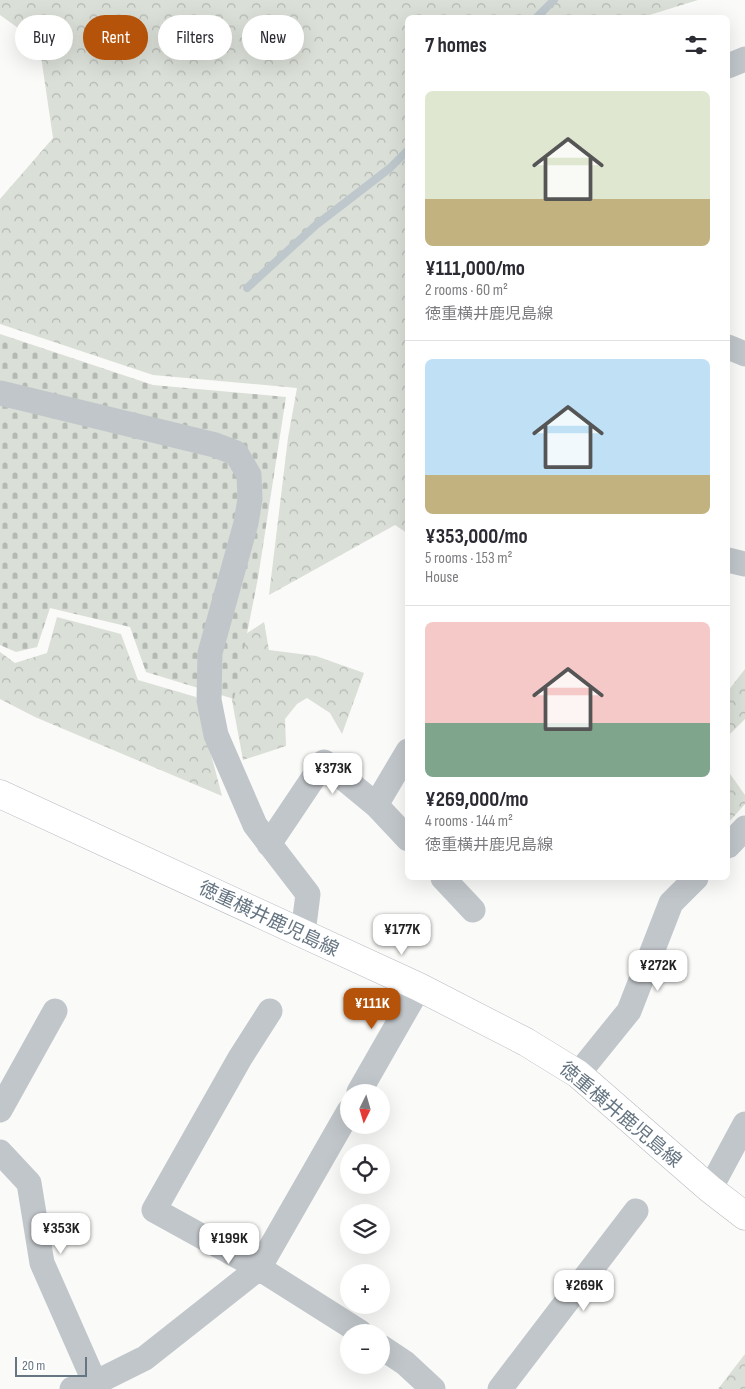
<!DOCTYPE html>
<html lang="en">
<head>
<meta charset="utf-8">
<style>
	body { margin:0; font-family:"Sofia Sans Condensed","Noto Sans JP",sans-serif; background:#f2f2f3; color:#2b2b33; height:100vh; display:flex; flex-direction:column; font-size:19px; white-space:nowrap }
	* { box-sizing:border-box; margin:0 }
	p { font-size:16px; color:#7c7c81 }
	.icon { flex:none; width:28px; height:28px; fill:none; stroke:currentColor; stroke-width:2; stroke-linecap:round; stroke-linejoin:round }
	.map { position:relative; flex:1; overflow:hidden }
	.details { position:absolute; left:405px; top:15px; width:325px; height:865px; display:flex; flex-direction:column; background:#fff; border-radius:8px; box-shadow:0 5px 20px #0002 }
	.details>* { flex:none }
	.banner { position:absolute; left:15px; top:15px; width:315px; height:45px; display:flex; gap:10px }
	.needle { width:32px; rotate:185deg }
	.controls { position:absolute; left:340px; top:1084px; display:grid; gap:10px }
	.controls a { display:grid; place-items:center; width:50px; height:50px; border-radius:50%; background:#fff; box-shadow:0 5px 20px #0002; font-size:25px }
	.scale { position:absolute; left:15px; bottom:12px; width:72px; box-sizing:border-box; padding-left:5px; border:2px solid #667582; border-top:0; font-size:14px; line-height:18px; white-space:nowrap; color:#667582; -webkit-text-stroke:4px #fff; paint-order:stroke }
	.price { position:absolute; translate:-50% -42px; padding:0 11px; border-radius:10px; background:#fff; color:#222; font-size:16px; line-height:32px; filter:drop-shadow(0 1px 2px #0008) }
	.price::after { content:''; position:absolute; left:50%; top:30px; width:15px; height:11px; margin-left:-8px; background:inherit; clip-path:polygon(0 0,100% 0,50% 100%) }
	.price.current { background:#b45309; color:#fff }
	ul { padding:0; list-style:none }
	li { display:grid; align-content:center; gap:10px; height:265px; padding:0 20px }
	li+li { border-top:1px solid #e1e1e2 }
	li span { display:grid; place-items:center; height:155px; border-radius:8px; color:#555 }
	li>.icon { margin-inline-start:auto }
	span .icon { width:90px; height:90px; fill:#fffc; stroke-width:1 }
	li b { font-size:21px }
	h2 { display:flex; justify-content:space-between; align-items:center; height:60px; padding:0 20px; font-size:21px }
	.tag { padding:0 18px; border-radius:22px; background:#fff; box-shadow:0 5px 20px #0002; font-size:18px; line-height:45px }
	.tag.current { background:#b45309; color:#fff }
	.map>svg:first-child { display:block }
	.forest { fill:url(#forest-crowns) }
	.cemetery { fill:url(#cemetery-stones) }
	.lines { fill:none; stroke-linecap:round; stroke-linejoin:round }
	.stream { stroke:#bdc7cc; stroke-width:8 }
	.secondary-casing { stroke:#b6bbc0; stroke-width:29 }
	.minor { stroke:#c1c6ca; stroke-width:25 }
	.secondary { stroke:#fff; stroke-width:28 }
	.labels { text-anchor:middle; stroke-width:5; stroke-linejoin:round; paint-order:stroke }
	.street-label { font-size:19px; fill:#667582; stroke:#fff }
</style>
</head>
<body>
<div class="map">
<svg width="745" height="1389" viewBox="0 0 745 1389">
	<defs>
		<pattern id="forest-crowns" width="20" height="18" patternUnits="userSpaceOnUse" patternTransform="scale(1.25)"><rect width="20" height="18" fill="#dadfd7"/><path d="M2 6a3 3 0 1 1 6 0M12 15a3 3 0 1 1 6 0" fill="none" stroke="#b5b9b4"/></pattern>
		<pattern id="cemetery-stones" width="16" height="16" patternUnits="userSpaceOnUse" patternTransform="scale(1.25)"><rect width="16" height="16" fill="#dadfd7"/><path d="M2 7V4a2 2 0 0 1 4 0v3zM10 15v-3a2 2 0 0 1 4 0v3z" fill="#b5b9b4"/></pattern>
	</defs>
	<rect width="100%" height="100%" fill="#fafaf8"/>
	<path class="forest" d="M0 0H698L643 17 408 18 407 533 395 525 269 595 288 438 297 388 153 375 0 324V199L53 138 39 43 0 15Z
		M57 617 121 634 138 680 196 697 222 796 35 717 0 699V652L15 663 47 653Z
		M264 622 269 650 316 656 364 673 342 734 330 713 307 698 297 704 285 719 286 746 243 760 226 668 234 642Z
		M745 669V719L728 736V691Z
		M728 771 745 795V804L728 823Z
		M745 1354V1389H718Z"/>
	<path class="cemetery" d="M0 334 153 385 286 397 258 578 234 699 146 672 130 627 50 608 37 647 16 652 0 645Z"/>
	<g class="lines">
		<path class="stream" d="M536 18 554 0
			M247 288 316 225 390 168 408 150"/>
		<g class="secondary-casing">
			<path id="secondary" d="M0 794 419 987 526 1042 578 1074 710 1189 745 1216"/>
		</g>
		<path class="minor" d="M728 66 745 59
			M728 347 745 354
			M0 393 215 445 236 453 249 475 250 499 246 523 210 653 209 700 216 735 255 825 308 894 303 933
			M728 560 745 564
			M376 805 408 751
			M269 844 324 762 376 805 408 839
			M728 846 745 828
			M443 878 473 910
			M270 1011 240 1058 154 1210 259 1268 360 1332
			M578 1074 629 1011 671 903 696 878
			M359 1092 419 987
			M0 1110 55 1011
			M0 1152 29 1183 42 1263 95 1383
			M710 1189 745 1124
			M381 1347 405 1363 433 1389
			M72 1389 95 1383 145 1358 259 1268 349 1111
			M500 1389 636 1211"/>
		<use href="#secondary" class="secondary"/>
	</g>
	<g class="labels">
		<g class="street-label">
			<text transform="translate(269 918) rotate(25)" y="7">徳重横井鹿児島線</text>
			<text transform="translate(621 1114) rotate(40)" y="7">徳重横井鹿児島線</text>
		</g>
	</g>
</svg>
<div class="controls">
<a><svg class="needle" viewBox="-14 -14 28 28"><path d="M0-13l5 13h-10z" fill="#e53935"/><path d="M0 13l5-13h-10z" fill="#7c7c81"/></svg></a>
<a><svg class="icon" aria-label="locate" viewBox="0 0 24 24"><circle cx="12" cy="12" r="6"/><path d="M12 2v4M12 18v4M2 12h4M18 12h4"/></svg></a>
<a><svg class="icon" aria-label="layers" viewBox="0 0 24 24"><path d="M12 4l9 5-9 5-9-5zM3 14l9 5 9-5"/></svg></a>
<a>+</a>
<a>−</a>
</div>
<div class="scale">20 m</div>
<b class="price" style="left:333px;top:795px">¥373K</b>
<b class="price" style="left:402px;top:956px">¥177K</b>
<b class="price" style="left:658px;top:992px">¥272K</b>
<b class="price current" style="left:372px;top:1030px">¥111K</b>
<b class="price" style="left:61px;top:1255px">¥353K</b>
<b class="price" style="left:229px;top:1265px">¥199K</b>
<b class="price" style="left:584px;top:1312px">¥269K</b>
<div class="banner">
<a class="tag">Buy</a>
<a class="tag current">Rent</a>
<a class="tag">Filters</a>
<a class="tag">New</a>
</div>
<section class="details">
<h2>7 homes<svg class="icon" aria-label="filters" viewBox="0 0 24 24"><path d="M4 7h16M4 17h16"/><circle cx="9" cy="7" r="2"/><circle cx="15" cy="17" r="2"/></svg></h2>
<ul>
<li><span style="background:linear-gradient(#dfe7d0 70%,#c2b280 0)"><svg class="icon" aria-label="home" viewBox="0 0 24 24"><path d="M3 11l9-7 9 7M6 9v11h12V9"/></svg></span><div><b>¥111,000/mo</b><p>2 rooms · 60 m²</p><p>徳重横井鹿児島線</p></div></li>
<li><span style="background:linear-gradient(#bfe0f5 75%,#c2b280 0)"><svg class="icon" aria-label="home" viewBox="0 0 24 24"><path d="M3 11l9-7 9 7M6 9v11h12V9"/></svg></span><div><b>¥353,000/mo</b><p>5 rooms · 153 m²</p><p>House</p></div></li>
<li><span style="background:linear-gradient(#f6c9c9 65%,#7fa58c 0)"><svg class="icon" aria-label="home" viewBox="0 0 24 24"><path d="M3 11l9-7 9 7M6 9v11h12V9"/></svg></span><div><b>¥269,000/mo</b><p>4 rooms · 144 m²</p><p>徳重横井鹿児島線</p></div></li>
</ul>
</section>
</div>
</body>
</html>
